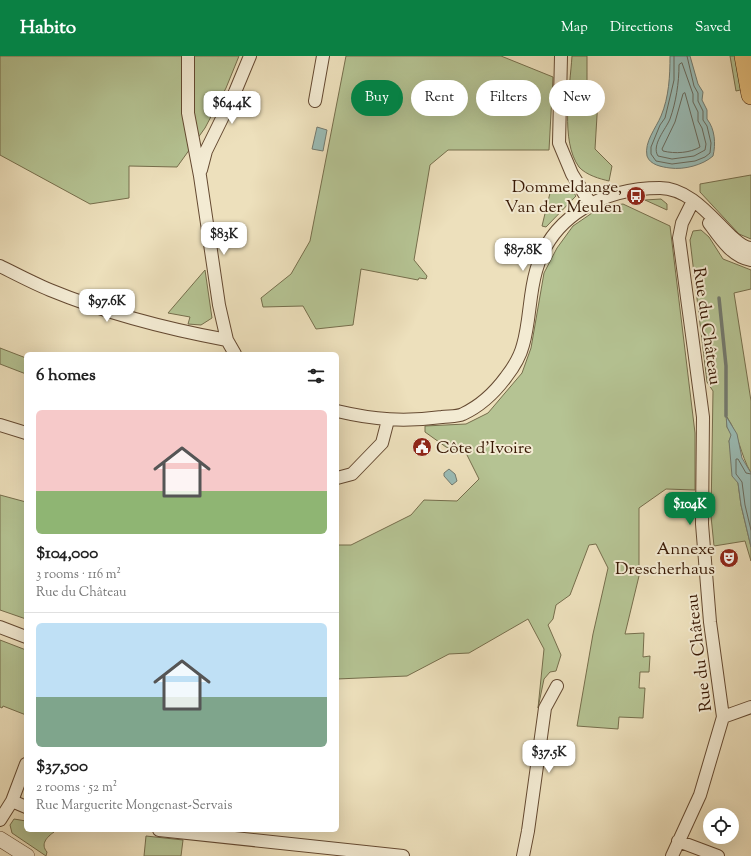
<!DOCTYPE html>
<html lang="en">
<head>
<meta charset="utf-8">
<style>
	body { margin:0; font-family:"Sorts Mill Goudy",serif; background:#f2f2f2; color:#222; height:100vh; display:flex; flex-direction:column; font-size:15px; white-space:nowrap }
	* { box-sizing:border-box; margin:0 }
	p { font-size:13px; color:#767676 }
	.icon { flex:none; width:22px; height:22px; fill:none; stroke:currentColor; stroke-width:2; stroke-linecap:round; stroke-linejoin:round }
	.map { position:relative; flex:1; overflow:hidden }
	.panel { position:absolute; left:24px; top:296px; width:315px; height:480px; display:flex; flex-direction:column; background:#fff; border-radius:6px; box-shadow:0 4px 16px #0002 }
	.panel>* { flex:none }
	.hud { position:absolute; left:351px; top:24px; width:340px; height:36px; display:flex; gap:8px }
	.buttons { position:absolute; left:703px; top:752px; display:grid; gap:8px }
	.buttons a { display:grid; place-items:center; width:36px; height:36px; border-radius:50%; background:#fff; box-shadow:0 4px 16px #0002; font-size:20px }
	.price { position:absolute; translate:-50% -34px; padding:0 9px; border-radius:8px; background:#fff; color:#222; font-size:13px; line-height:26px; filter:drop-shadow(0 1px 2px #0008) }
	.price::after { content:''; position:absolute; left:50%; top:24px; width:12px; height:9px; margin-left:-6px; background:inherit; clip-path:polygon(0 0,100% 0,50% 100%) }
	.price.selected { background:#0b8043; color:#fff }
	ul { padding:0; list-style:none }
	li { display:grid; align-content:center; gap:8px; height:212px; padding:0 12px }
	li+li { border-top:1px solid #e0e0e0 }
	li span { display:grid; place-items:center; height:124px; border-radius:6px; color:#555 }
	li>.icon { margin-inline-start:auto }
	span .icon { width:72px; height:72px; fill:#fffc; stroke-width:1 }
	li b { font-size:17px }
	h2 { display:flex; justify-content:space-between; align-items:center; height:48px; padding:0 12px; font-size:17px }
	.tag { padding:0 14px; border-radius:18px; background:#fff; box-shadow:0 4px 16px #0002; font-size:14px; line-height:36px }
	.tag.selected { background:#0b8043; color:#fff }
	header { display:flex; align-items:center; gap:24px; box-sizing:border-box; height:56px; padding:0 20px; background:#0b8043; color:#fff }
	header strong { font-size:19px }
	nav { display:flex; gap:22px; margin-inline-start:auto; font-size:14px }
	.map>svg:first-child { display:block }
	.green { fill:#b5c393; stroke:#766e4c }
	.water { fill:#9abcb6; stroke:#737a6f }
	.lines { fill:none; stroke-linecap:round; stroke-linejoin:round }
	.shore { stroke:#696a5d; stroke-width:1 }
	.stream { stroke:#737a6f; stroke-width:3.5 }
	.minor-casing { stroke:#654a32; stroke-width:14 }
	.tertiary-casing { stroke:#654a32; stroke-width:16 }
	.primary-casing { stroke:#381804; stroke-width:20 }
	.minor { stroke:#f3ebd3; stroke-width:12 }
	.tertiary { stroke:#f3ebd3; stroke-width:15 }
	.primary { stroke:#e6c07e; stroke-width:19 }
	.labels { text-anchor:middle; stroke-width:4; stroke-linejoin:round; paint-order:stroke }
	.poi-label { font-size:17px; fill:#381804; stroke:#f3ebd3; text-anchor:end }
	.street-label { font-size:17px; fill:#381804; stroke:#f3ebd3 }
</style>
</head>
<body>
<header>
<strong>Habito</strong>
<nav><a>Map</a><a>Directions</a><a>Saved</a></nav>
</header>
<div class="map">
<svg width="751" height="800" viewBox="0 0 751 800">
	<rect width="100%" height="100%" fill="#ede0bc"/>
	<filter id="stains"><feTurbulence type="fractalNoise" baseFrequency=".005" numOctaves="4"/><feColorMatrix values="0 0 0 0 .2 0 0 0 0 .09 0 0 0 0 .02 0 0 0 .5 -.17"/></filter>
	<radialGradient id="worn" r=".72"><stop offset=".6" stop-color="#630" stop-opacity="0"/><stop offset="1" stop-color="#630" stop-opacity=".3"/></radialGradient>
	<path class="green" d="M0 0H239L226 32 205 72 177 111 129 110V142L90 148 0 99Z
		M346 0H501L553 21 549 94H448L430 109 414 204 427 220 426 223 419 222 418 224 361 213 353 269 316 273 303 250 263 251 261 242 291 218 310 185Z
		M572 0H587V34L598 43 595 93 612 110 609 125C600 123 586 119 579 111 560 85 570 32 572 0Z
		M730 0H751L749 32 736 35Z
		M751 119V183L739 178 700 136V128Z
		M566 129 572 134 576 140 546 171 542 170 550 137Z
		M661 143 667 148V154L645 144Z
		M623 148 670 170 695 377V434L666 433 639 452V520L625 578 644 577 643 601 650 600 649 616H640L639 632H645L643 662 619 661 618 673 577 670 593 578 608 512 596 488 589 489 570 539 556 549 553 563 548 569 561 599 556 615 550 616 544 623 538 652 544 593 528 563 469 597 449 598 407 620 337 623V489H351L411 459 424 444 457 445 479 423 466 397 446 391 425 376V370L466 368 488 357 522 317 531 292 544 217 557 192 573 170 592 157 608 150Z
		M701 174 709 181 723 203 751 214V233L734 237 751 345V417C740 398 739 379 727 361V371L732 379 729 385 738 427 741 449 751 491V505L745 485 714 490 711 460 713 335 707 326 690 184 693 175Z
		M205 214 212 262 201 269 188 268 190 261 168 257Z
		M0 292 26 302V318L0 308Z
		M0 439 26 446V563L0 554Z
		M0 584 26 594V659L3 650 2 652 0 651Z
		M14 763 26 765V774H48L54 776C47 781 40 788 47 796L46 800 12 777 10 769Z
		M146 780 183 784 181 800H144Z"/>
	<path class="water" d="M670 0H690L698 28 703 36 702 44 707 54V63C715 73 716 88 713 100 703 109 684 114 670 112 662 111 650 109 647 100 644 86 656 72 661 60 669 41 670 20 670 0Z
		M317 71 327 74 323 95 312 93Z
		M726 360 737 378 742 402 751 417V491L741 449 738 427 732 420 729 385 731 379 727 371Z
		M449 413 455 418 457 425 452 429 444 420V417Z"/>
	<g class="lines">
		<path class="shore" d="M674 0V24L671 37 665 62 660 69 651 91V98L656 105 672 108 695 105 705 101 710 97 711 87 707 70 703 64V55L698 45V37L694 30 687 0
			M682 7 693 38V46L698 56V65L702 72 706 88 705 94 694 100 672 103 658 100C651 89 666 73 670 63 676 46 679 27 679 9Z
			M685 37 700 91C690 97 675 98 663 95L662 93 675 66 683 38Z
			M751 418 746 417 738 403H736V418L742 426 745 449 751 474"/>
		<path class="stream" d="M719 242 726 310V360"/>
		<g class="minor-casing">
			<path id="minor" d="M188 0V57L200 120 219 249 227 284 235 298
				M561 0 559 87 572 118 590 147
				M315 45 323 0
				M201 114 206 95 235 36 250 0
				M709 167C720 182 732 201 751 204
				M0 210C16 218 33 227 50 234 106 257 167 273 227 284
				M337 355C375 364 404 366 442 361 448 360 457 361 463 358 480 350 495 336 506 321 513 312 520 301 523 289 530 265 529 239 536 215 551 159 605 132 660 132 689 132 711 161 731 180 737 185 743 192 751 192
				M0 369 26 377
				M337 422 352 418 382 387 388 364
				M0 571 26 581
				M723 661 751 651
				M12 745 26 751
				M0 764 12 745 26 708
				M159 774 403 800
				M678 785 718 800
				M523 800 528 775 545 652 557 630
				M672 800 700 739 723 661 710 566 702 468 703 361 679 182 682 167 693 145"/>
		</g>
		<g class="tertiary-casing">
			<path id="tertiary" d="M0 783 27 800"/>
		</g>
		<g class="primary-casing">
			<path id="primary" d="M744 0 751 39"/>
		</g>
		<use href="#minor" class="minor"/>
		<use href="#tertiary" class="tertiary"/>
		<use href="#primary" class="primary"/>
	</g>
	<defs>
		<g id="bus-disc" transform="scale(1)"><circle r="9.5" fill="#8f2418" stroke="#f3ebd3"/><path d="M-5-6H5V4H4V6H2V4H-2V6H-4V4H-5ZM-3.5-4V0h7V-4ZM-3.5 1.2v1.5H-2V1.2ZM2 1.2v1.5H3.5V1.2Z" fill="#fff"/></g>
		<g id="civic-disc" transform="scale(1)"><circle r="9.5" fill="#8f2418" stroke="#f3ebd3"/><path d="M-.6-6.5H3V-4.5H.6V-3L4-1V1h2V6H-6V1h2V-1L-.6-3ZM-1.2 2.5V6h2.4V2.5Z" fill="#fff"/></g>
		<g id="theatre-disc" transform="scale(1)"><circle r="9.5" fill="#8f2418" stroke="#f3ebd3"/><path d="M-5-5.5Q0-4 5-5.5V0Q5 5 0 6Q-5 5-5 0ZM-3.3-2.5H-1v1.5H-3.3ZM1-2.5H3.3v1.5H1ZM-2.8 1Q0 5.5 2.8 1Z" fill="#fff"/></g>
	</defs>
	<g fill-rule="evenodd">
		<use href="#bus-disc" x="636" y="140"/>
		<use href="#civic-disc" x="422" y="391"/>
		<use href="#theatre-disc" x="729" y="502"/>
	</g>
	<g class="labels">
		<g class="poi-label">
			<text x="622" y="136">Dommeldange,<tspan x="622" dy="20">Van der Meulen</tspan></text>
			<text x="436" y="397" text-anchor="start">Côte d’Ivoire</text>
			<text x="715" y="498">Annexe<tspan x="715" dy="20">Drescherhaus</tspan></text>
		</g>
		<g class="street-label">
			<text transform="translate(708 270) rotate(82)" y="6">Rue du Château</text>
			<text transform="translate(698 597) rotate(-97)" y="6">Rue du Château</text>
		</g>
	</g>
	<rect width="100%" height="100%" filter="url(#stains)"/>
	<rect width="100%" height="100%" fill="url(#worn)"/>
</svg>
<div class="buttons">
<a><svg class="icon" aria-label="locate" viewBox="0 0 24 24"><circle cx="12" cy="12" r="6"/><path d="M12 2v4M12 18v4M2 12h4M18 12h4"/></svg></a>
</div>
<b class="price" style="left:232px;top:69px">$64.4K</b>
<b class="price" style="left:224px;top:200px">$83K</b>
<b class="price" style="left:523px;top:216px">$87.8K</b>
<b class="price" style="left:107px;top:267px">$97.6K</b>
<b class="price selected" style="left:690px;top:470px">$104K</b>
<b class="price" style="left:549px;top:718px">$37.5K</b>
<div class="hud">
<a class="tag selected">Buy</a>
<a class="tag">Rent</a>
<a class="tag">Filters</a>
<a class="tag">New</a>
</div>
<section class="panel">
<h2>6 homes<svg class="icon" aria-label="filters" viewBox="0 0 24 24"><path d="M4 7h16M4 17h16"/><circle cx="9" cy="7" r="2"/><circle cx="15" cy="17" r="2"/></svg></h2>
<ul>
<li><span style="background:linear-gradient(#f6c9c9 65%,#8fb573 0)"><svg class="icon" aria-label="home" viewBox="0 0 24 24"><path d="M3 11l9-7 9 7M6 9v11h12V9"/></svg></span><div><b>$104,000</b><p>3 rooms · 116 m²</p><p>Rue du Château</p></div></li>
<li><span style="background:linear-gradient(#bfe0f5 60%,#7fa58c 0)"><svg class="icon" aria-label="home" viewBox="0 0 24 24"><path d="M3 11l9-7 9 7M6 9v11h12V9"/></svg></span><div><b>$37,500</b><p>2 rooms · 52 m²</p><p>Rue Marguerite Mongenast-Servais</p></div></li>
</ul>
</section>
</div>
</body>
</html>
